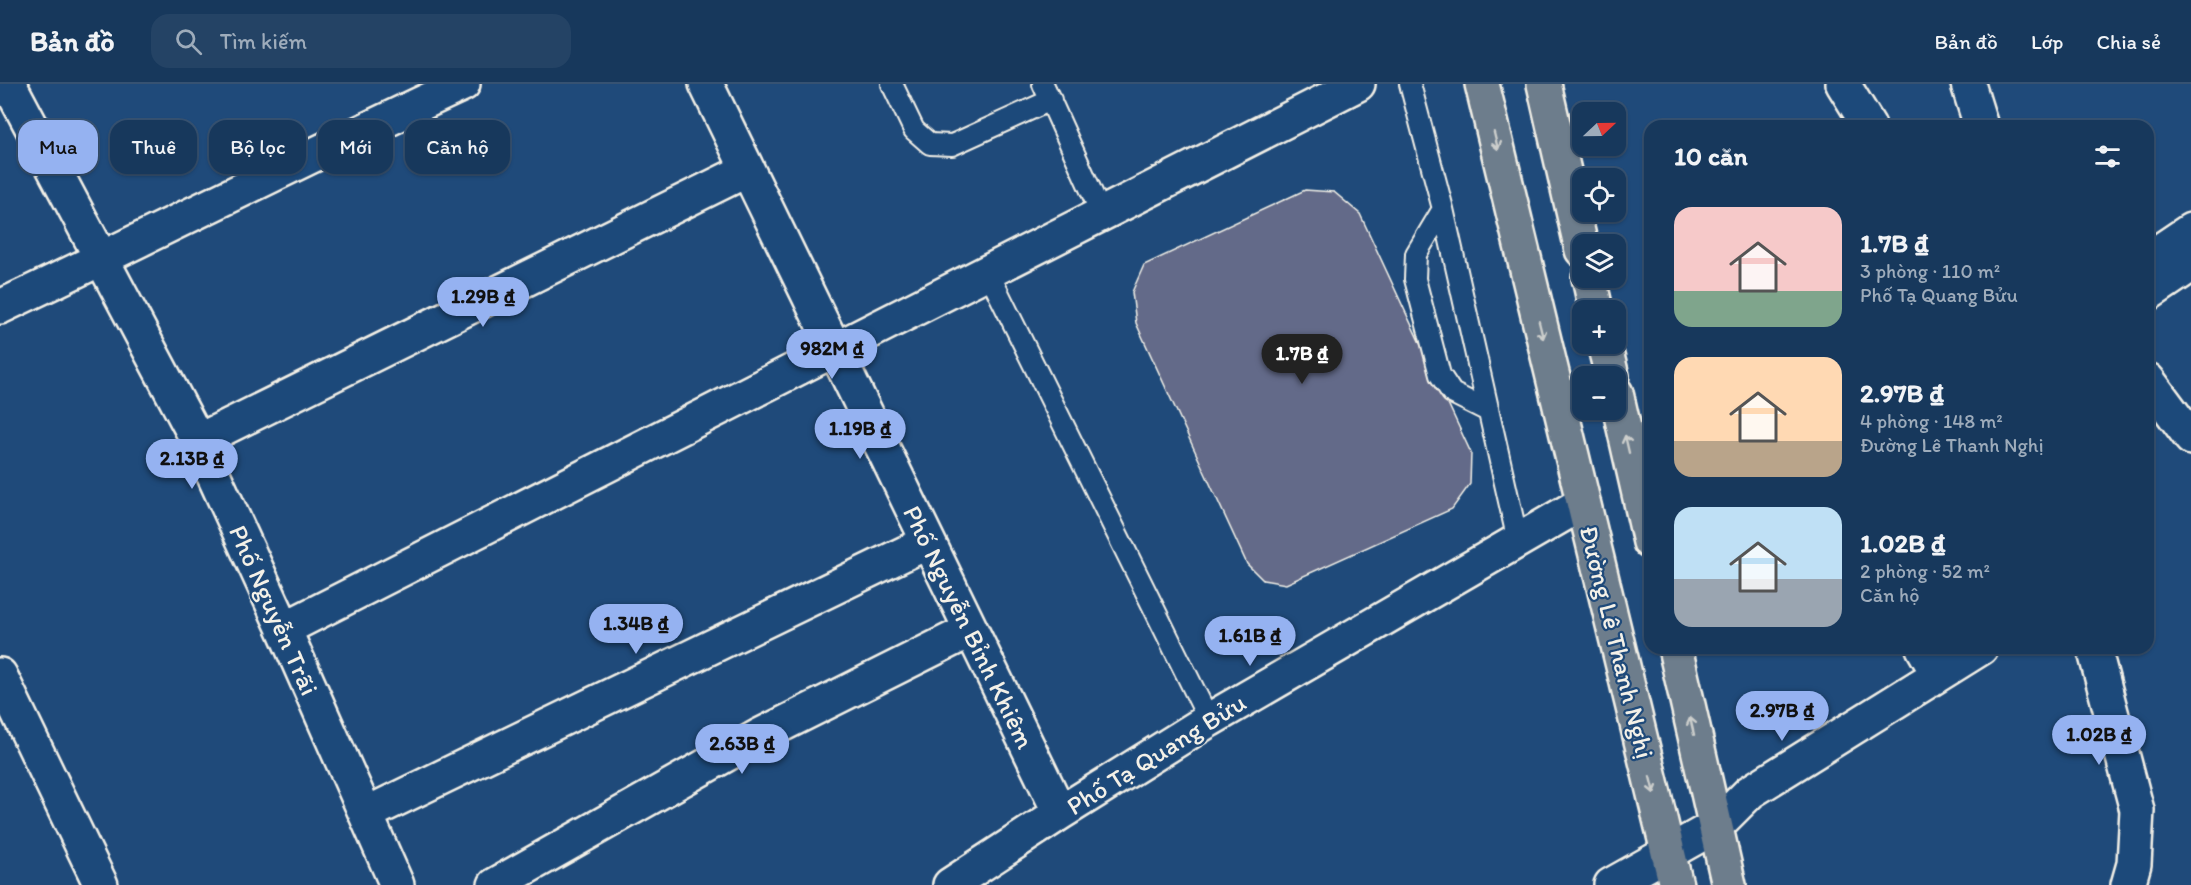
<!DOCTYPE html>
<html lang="vi">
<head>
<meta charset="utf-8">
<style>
	body { margin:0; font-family:Itim,sans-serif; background:#244365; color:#f1f3f6; height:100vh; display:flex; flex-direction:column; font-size:22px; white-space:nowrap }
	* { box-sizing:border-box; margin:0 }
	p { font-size:20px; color:#9eacbb }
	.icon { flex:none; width:33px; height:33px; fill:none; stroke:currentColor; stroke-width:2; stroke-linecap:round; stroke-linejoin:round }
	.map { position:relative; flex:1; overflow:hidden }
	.side { position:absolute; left:1644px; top:36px; width:510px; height:534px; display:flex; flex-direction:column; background:#17385c; border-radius:18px; box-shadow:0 2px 4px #0004,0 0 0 2px #365272 }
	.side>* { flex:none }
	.top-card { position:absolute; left:18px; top:36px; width:570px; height:54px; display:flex; gap:12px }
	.needle { width:39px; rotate:68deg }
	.controls { position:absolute; left:1572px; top:18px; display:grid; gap:12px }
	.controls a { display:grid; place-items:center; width:54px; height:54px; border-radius:12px; background:#17385c; box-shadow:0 2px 4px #0004,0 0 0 2px #365272; font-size:30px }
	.price { position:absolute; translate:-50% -51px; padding:0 14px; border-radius:21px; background:#95b2f1; color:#111; font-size:20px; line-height:39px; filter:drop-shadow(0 2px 3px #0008) }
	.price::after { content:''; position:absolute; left:50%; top:36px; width:18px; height:14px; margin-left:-9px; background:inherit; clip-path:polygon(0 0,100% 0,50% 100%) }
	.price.active { background:#222; color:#fff }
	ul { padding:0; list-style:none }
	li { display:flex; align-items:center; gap:18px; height:150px; padding:0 30px }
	li span { display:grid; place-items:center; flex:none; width:168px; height:120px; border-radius:18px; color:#555 }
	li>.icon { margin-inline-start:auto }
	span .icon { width:72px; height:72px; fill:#fffc; stroke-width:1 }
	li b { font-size:26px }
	h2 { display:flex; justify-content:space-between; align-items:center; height:72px; padding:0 30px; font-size:26px }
	.chip { padding:0 21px; border-radius:18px; background:#17385c; box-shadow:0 2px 4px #0004,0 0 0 2px #365272; font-size:21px; line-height:54px }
	.chip.active { background:#95b2f1; color:#111 }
	header { display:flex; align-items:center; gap:36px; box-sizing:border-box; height:84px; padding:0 30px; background:#17385c; border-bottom:2px solid #365272 }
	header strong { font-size:28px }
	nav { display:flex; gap:33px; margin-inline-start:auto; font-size:21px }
	.search { width:420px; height:54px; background:#244365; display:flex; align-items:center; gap:15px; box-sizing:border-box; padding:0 21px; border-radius:18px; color:#9eacbb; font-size:22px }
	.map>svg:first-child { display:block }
	.building { fill:#646b89; stroke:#f4f1e8; stroke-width:1.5 }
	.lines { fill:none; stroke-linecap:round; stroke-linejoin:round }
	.lane-casing { stroke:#f4f1e8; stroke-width:24 }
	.street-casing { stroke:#f4f1e8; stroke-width:38 }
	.highway-casing { stroke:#f4f1e8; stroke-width:38 }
	.lane { stroke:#1f4a7a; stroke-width:20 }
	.street { stroke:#1f4a7a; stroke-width:33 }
	.highway { stroke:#6d7d8c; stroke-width:33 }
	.oneway { stroke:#cccecc }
	.labels { text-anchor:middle; stroke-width:4.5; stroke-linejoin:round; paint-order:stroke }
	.street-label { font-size:26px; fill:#f4f1e8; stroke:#1f4a7a }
</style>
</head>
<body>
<header>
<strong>Bản đồ</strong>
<div class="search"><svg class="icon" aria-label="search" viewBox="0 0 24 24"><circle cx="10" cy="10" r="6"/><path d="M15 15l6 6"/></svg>Tìm kiếm</div>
<nav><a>Bản đồ</a><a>Lớp</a><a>Chia sẻ</a></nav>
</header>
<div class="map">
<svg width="2191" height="801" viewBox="0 0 2191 801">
	<rect width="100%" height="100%" fill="#1f4a7a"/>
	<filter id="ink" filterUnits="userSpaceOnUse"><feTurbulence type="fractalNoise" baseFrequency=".0167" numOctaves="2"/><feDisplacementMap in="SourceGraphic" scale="12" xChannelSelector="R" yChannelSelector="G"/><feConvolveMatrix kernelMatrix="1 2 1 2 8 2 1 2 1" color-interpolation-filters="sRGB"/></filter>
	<g filter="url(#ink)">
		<path class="building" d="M1305 106 1334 108 1360 130 1471 369 1470 400 1452 425 1286 500 1263 496 1247 480 1136 239 1132 208 1144 181Z"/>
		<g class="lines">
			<g class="lane-casing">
				<path id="lane" d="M892 0 914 46 930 60 952 61 1051 16
					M1043 0 1102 131
					M1410 0 1443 125 1518 457
					M1443 125 1416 170 1415 195 1440 291 1452 309 1488 327
					M988 188 1209 636"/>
			</g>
			<g class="street-casing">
				<path id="street" d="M9 0 198 357 284 545 397 801
					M706 0 1060 729
					M1843 0 1869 42
					M1968 0 1981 42
					M2148 175 2191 146
					M2148 210 2191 181
					M0 223C155 150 307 72 463 0
					M2148 296 2191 354
					M198 357 747 86
					M284 545 1358 0
					M1923 564 1938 590
					M2094 564 2137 726 2134 780 2128 801
					M0 591 101 801
					M366 730 928 458
					M495 801 759 652 971 546
					M950 801 1060 729 1209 636 1583 419
					M1611 801 1716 742 1750 708 1981 564"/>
			</g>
			<g class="highway-casing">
				<path id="highway" d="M1482 0 1676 801
					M1544 0 1582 166
					M1589 194 1596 226
					M1604 260 1612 292
					M1616 309 1650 458
					M1675 564 1729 801"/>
			</g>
			<use href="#lane" class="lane"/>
			<use href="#street" class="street"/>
			<use href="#highway" class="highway"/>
		</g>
		<defs><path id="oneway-shaft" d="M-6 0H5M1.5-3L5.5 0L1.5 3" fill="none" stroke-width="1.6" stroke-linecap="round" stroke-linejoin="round" transform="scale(1.5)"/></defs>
		<g class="oneway">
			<use href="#oneway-shaft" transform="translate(1496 57) rotate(76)"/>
			<use href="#oneway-shaft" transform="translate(1541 246) rotate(76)"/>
			<use href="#oneway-shaft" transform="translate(1627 360) rotate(-103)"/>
			<use href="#oneway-shaft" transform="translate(1692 642) rotate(-103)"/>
			<use href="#oneway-shaft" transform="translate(1652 701) rotate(76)"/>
		</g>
	</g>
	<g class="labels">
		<g class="street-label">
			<text transform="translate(274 526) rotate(66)" y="9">Phố Nguyễn Trãi</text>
			<text transform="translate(969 543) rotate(64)" y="9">Phố Nguyễn Bỉnh Khiêm</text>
			<text transform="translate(1617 558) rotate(76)" y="9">Đường Lê Thanh Nghị</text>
			<text transform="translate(1156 670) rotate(-32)" y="9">Phố Tạ Quang Bửu</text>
		</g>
	</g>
</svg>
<div class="controls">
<a><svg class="needle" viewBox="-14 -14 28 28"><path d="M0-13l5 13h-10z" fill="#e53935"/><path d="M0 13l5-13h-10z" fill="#9eacbb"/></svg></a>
<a><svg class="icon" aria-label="locate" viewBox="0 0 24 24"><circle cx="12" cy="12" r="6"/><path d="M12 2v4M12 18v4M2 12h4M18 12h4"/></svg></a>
<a><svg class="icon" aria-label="layers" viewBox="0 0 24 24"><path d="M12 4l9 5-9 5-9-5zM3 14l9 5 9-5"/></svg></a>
<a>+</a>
<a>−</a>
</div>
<b class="price" style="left:483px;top:244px">1.29B ₫</b>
<b class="price" style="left:832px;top:296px">982M ₫</b>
<b class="price active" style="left:1302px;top:301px">1.7B ₫</b>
<b class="price" style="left:860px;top:376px">1.19B ₫</b>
<b class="price" style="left:192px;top:406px">2.13B ₫</b>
<b class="price" style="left:636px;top:571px">1.34B ₫</b>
<b class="price" style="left:1250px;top:583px">1.61B ₫</b>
<b class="price" style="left:1782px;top:658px">2.97B ₫</b>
<b class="price" style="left:2099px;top:682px">1.02B ₫</b>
<b class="price" style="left:742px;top:691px">2.63B ₫</b>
<div class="top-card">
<a class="chip active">Mua</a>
<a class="chip">Thuê</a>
<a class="chip">Bộ lọc</a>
<a class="chip">Mới</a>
<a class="chip">Căn hộ</a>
</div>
<section class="side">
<h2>10 căn<svg class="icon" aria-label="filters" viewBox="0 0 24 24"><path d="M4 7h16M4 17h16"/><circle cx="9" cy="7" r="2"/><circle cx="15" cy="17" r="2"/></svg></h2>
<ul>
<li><span style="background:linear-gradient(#f6c9c9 70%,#7fa58c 0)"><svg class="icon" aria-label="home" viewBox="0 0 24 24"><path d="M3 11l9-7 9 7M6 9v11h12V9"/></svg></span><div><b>1.7B ₫</b><p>3 phòng · 110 m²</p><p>Phố Tạ Quang Bửu</p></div></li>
<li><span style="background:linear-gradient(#ffd9b3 70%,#b9a48a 0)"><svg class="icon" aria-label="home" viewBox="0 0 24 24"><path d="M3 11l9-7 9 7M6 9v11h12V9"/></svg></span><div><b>2.97B ₫</b><p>4 phòng · 148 m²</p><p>Đường Lê Thanh Nghị</p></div></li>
<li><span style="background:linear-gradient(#bfe0f5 60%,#9aa5b1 0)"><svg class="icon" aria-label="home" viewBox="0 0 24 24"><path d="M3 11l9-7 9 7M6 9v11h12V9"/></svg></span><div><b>1.02B ₫</b><p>2 phòng · 52 m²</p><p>Căn hộ</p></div></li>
</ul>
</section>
</div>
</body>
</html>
